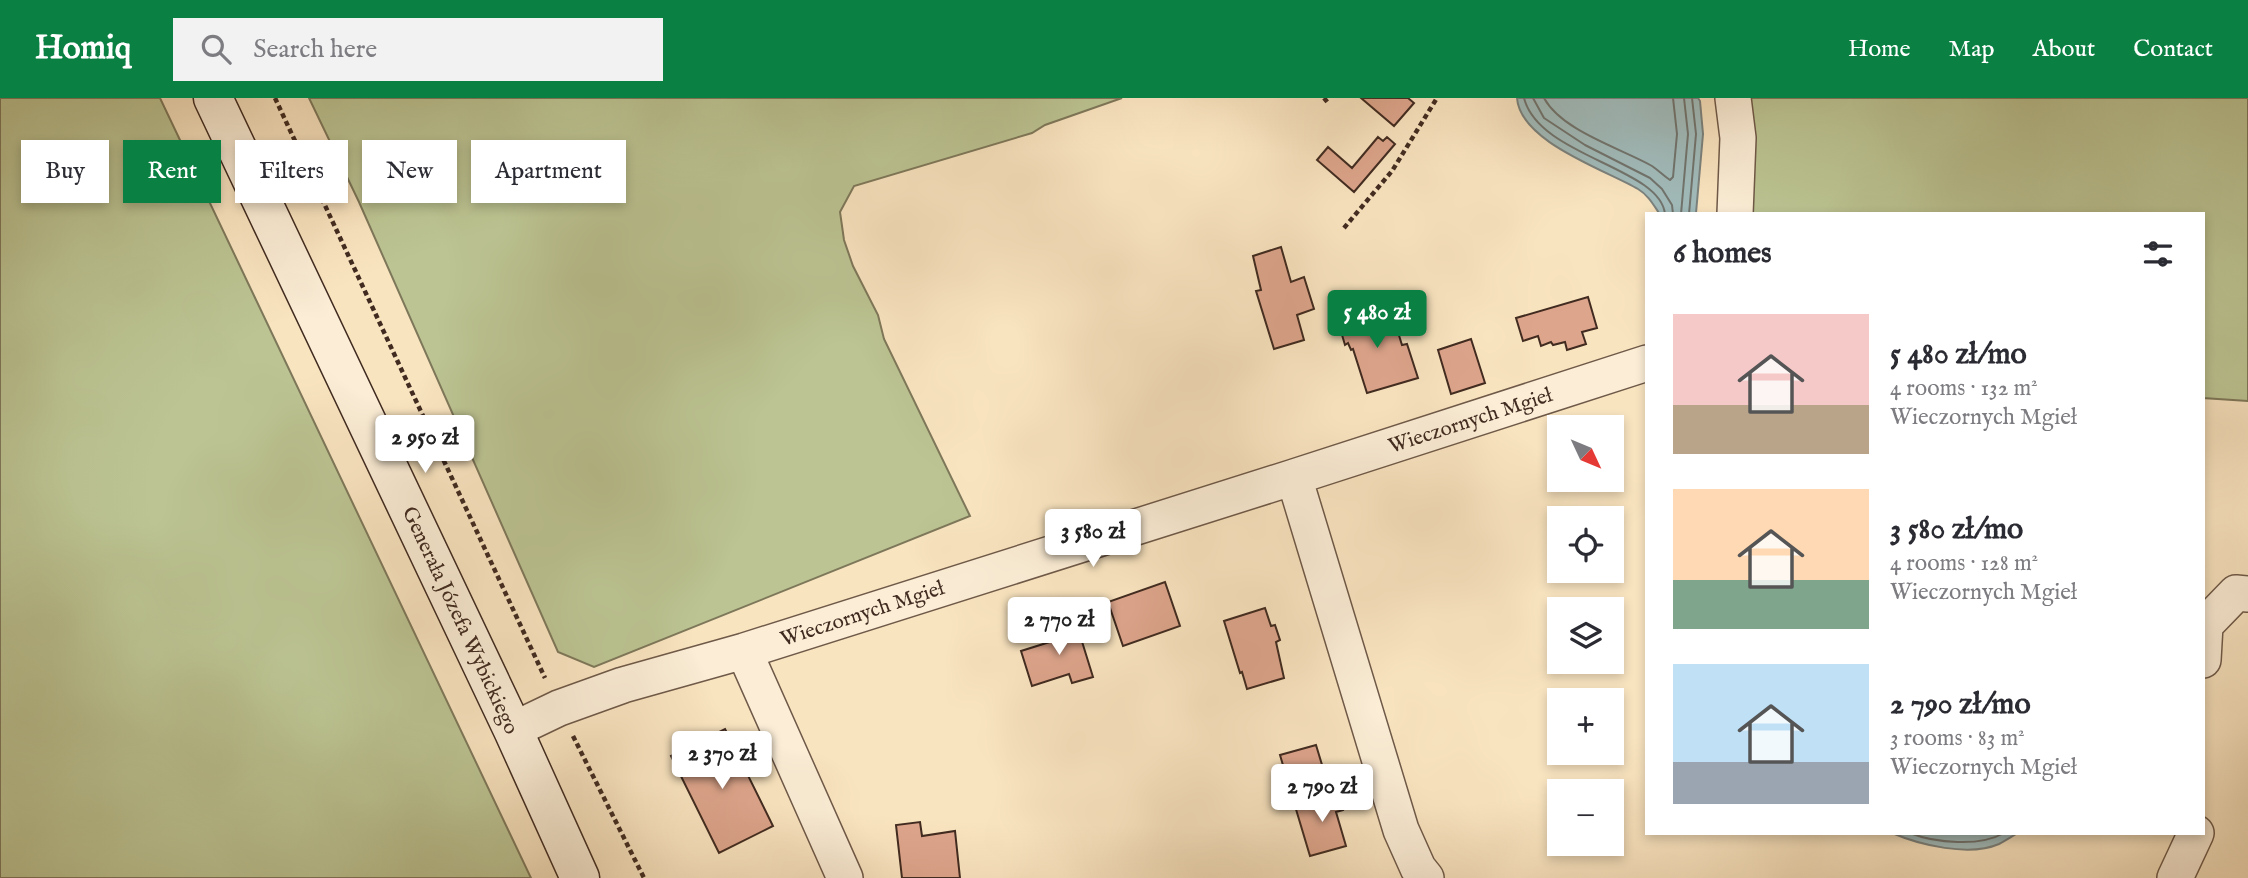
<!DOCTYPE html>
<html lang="en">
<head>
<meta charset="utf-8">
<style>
	body { margin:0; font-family:"IM FELL English",serif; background:#f2f2f3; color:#2b2b33; height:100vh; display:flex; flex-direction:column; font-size:26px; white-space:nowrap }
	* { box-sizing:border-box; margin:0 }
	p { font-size:23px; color:#7c7c81 }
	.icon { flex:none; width:38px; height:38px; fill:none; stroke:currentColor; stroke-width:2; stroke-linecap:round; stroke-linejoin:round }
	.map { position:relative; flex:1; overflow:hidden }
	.sheet { position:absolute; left:1645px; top:114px; width:560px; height:623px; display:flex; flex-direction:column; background:#fff; border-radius:0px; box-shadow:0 4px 10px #0003 }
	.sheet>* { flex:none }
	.top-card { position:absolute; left:21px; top:42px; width:665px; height:63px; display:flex; gap:14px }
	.needle { width:46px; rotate:134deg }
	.buttons { position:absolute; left:1547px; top:317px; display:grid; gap:14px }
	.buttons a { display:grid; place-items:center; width:77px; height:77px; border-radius:0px; background:#fff; box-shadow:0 4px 10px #0003; font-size:35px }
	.price { position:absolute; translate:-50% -60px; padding:0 16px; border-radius:7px; background:#fff; color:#222; font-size:23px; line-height:46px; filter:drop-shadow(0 2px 4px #0008) }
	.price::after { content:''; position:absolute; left:50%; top:42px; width:21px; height:16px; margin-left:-10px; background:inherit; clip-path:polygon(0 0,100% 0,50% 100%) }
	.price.on { background:#0b8043; color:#fff }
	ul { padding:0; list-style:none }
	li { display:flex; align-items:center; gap:21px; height:175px; padding:0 28px }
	li span { display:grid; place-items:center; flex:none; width:196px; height:140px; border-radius:0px; color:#555 }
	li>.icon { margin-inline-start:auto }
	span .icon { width:84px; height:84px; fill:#fffc; stroke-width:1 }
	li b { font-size:30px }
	h2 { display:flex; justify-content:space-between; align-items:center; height:84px; padding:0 28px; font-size:30px }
	.tag { padding:0 24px; border-radius:0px; background:#fff; box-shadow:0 4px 10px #0003; font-size:24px; line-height:63px }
	.tag.on { background:#0b8043; color:#fff }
	header { display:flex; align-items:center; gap:42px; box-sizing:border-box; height:98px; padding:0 35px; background:#0b8043; color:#fff }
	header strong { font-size:33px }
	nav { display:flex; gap:38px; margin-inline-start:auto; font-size:24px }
	.search { width:490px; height:63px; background:#f2f2f3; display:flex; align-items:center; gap:18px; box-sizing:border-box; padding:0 24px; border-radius:0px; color:#7c7c81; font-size:26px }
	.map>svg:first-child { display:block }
	.green { fill:#bcc493; stroke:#7e785a; stroke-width:2 }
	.water { fill:#a1bcbc; stroke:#7b827e; stroke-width:2 }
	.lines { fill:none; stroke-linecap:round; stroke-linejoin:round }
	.shore { stroke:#71746e; stroke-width:2 }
	.building { fill:#dda58c; stroke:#412b20; stroke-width:2 }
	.street-casing { stroke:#6f5948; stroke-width:38 }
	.secondary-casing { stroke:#412b20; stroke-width:41 }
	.path { stroke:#412b20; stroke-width:4.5; stroke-dasharray:5 3.5; stroke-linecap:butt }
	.street { stroke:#fbedd6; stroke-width:35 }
	.secondary { stroke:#fbedd6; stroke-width:38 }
	.labels { text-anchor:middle; stroke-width:5; stroke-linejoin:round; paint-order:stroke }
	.street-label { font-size:21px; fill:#412b20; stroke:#fbedd6 }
</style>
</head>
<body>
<header>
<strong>Homiq</strong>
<div class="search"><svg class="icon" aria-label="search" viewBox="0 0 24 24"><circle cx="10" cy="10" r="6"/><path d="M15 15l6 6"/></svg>Search here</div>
<nav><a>Home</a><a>Map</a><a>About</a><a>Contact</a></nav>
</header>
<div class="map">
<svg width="2248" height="780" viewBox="0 0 2248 780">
	<rect width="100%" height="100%" fill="#f9e4c0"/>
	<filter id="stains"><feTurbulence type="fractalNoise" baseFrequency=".00286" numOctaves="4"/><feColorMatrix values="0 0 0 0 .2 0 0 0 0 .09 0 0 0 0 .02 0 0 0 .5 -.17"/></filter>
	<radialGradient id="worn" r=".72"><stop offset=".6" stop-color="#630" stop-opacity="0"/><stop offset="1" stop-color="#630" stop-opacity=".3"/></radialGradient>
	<path class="green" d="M0 0H160L531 780H0Z
		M309 0H1122L1045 27 1032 35 854 88 840 114 844 142 853 168 878 217 884 241 970 418 594 569 558 554 359 104Z
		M1741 0H2248V303L2203 300V116L1747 115Z"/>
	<path class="water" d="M1517 0H1698L1700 3 1703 36 1696 115H1659C1653 106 1648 97 1638 91 1606 72 1520 44 1517 0Z
		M1892 735H2018C2011 739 2005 743 1999 746 1969 759 1920 747 1892 735Z"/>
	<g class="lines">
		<path class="shore" d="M1524 0C1539 59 1660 69 1665 116
			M1533 0 1544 20 1585 47 1650 80 1662 91 1672 107 1673 116
			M1544 0C1562 33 1620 50 1652 68 1658 72 1664 78 1670 82L1673 79 1677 36 1673 0
			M1681 116 1688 36 1684 0
			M1689 116 1696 36 1692 0
			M1910 735C1935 745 1980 749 2004 735"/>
	</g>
	<path class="building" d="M1361 0H1408L1414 5 1394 28Z
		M1378 39 1383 43 1387 39 1395 46 1354 94 1317 62 1328 49 1352 70Z
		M1281 149 1291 184 1304 179 1314 211 1297 217 1304 242 1274 251 1256 193 1261 192 1253 158Z
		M1588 199 1597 230 1582 234 1586 246 1567 252 1565 244 1553 247 1551 244 1541 248 1538 238 1523 243 1516 220Z
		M1376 208 1385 235 1397 231 1402 247 1407 246 1418 280 1367 295 1353 251 1351 252 1348 245 1345 247 1337 220Z
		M1471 241 1485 285 1451 296 1438 252Z
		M1165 484 1180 528 1123 548 1108 504Z
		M1265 510 1271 528 1275 527 1280 542 1276 544 1284 580 1247 591 1242 574 1240 575 1224 523Z
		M1075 521 1093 579 1072 585 1069 576 1032 588 1021 553 1056 542 1051 527Z
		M725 631 773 728 719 755 671 658Z
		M1316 647 1326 680 1332 678 1338 695 1295 708 1280 657Z
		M1338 695 1343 712 1336 714 1346 748 1310 758 1295 708Z
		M920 724 922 738 955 733 960 780H902L896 727Z"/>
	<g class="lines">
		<g class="street-casing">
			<path id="street" d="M1733 0 1738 40 1735 116
				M1294 379 1647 265
				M744 553 845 780
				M2203 562 2205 527 2236 495 2248 496
				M513 632 559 610 623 587 744 553 1294 379 1401 732 1418 770 1426 780
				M2175 780 2196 735"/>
		</g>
		<g class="secondary-casing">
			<path id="secondary" d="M213 0 513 632 580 780"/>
		</g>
		<path class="path" d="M275 0 545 580
			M1324 0 1329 6
			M1344 130 1392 73 1437 0
			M573 638 644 780"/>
		<use href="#street" class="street"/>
		<use href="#secondary" class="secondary"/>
	</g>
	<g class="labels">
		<g class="street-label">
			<text transform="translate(1470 322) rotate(-18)" y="7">Wieczornych Mgieł</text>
			<text transform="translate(862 515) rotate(-18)" y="7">Wieczornych Mgieł</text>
			<text transform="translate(461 522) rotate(65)" y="7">Generała Józefa Wybickiego</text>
		</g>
	</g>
	<rect width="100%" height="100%" filter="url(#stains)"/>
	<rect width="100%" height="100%" fill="url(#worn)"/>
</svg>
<div class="buttons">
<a><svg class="needle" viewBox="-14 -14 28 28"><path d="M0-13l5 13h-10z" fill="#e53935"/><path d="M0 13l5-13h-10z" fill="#7c7c81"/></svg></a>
<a><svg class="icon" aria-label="locate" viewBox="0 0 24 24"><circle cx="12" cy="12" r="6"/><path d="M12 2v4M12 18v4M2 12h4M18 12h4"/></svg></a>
<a><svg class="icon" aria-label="layers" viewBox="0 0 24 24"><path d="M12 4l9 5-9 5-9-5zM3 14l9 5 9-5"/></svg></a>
<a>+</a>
<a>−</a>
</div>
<b class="price on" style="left:1377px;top:252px">5 480 zł</b>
<b class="price" style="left:425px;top:377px">2 950 zł</b>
<b class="price" style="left:1093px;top:471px">3 580 zł</b>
<b class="price" style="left:1059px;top:559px">2 770 zł</b>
<b class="price" style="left:722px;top:693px">2 370 zł</b>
<b class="price" style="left:1322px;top:726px">2 790 zł</b>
<div class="top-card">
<a class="tag">Buy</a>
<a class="tag on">Rent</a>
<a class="tag">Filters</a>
<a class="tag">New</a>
<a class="tag">Apartment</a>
</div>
<section class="sheet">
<h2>6 homes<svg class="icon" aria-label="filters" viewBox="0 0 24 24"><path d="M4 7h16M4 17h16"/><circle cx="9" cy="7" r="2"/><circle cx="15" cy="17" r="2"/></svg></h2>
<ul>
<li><span style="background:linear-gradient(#f6c9c9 65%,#b9a48a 0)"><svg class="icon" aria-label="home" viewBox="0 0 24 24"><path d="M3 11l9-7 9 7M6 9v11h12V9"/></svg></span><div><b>5 480 zł/mo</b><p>4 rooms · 132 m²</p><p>Wieczornych Mgieł</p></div></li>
<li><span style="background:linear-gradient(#ffd9b3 65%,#7fa58c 0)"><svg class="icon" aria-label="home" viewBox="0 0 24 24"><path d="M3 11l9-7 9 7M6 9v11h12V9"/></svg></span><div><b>3 580 zł/mo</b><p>4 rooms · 128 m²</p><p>Wieczornych Mgieł</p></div></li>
<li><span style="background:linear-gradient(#bfe0f5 70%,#9aa5b1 0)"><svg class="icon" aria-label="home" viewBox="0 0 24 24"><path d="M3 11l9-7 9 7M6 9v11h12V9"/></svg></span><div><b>2 790 zł/mo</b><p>3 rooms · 83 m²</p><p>Wieczornych Mgieł</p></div></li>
</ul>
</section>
</div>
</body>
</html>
